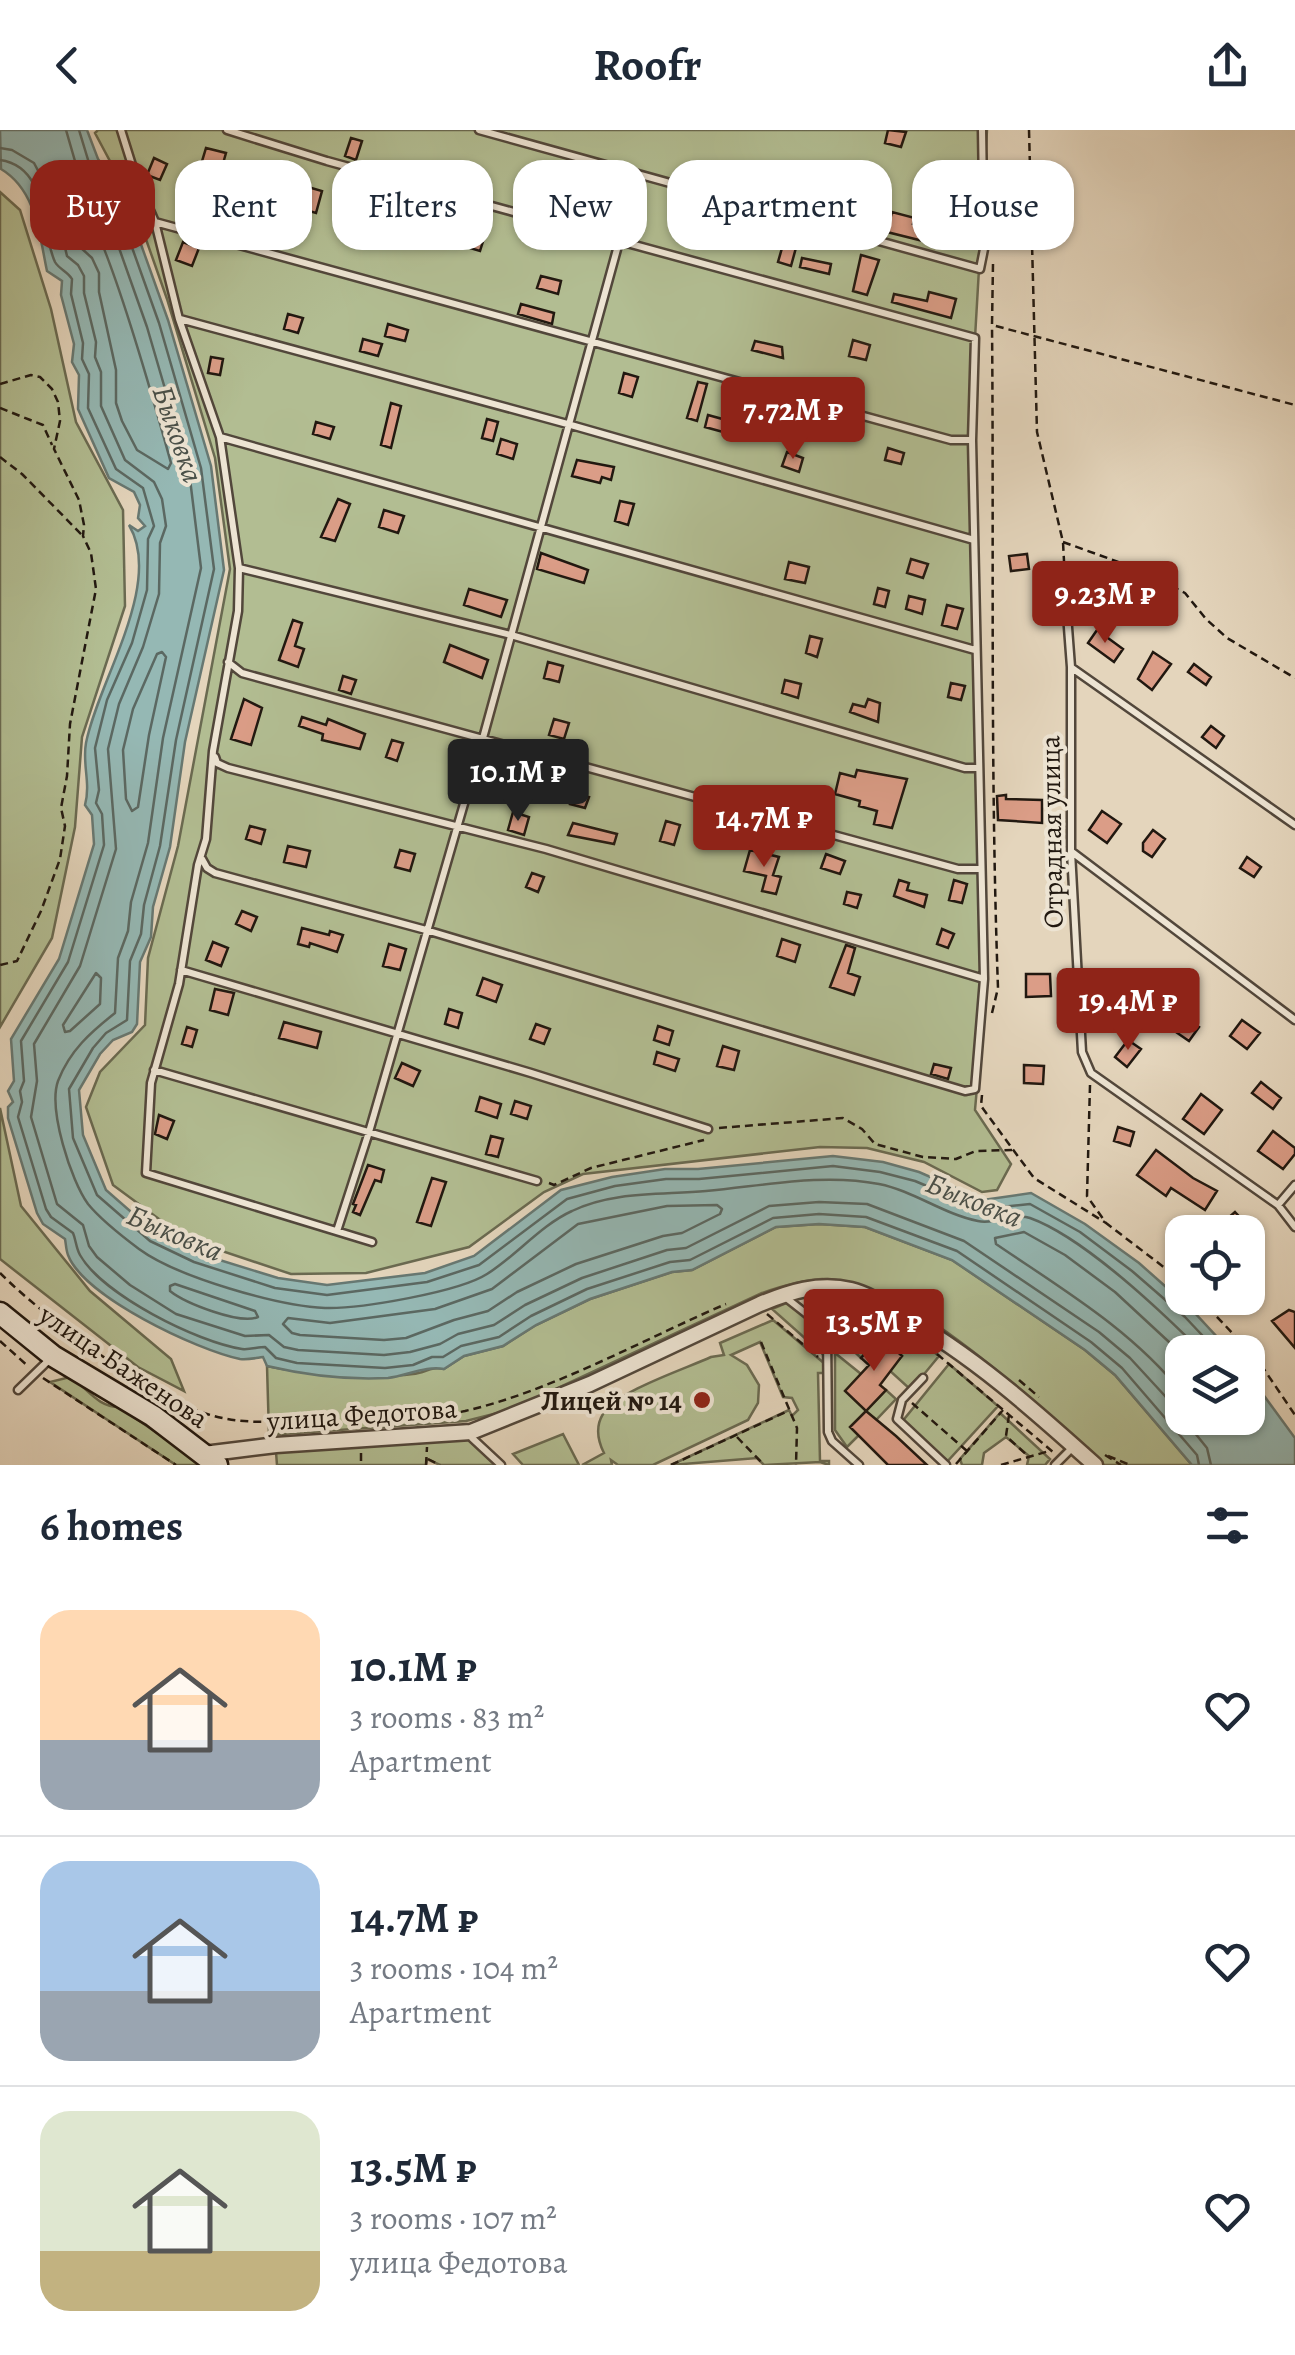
<!DOCTYPE html>
<html lang="en">
<head>
<meta charset="utf-8">
<style>
	body { margin:0; font-family:Alegreya,serif; background:#f6f6f7; color:#1f2937; height:100vh; display:flex; flex-direction:column; font-size:38px; white-space:nowrap }
	* { box-sizing:border-box; margin:0 }
	p { font-size:32px; color:#747a83 }
	.icon { flex:none; width:55px; height:55px; fill:none; stroke:currentColor; stroke-width:2; stroke-linecap:round; stroke-linejoin:round }
	.map { position:relative; height:1335px; overflow:hidden }
	.details { display:flex; flex-direction:column; background:#fff; flex:1 }
	.details>* { flex:none }
	.hud { position:absolute; left:30px; top:30px; width:1235px; height:90px; display:flex; gap:20px }
	.controls { position:absolute; left:1165px; top:1085px; display:grid; gap:20px }
	.controls a { display:grid; place-items:center; width:100px; height:100px; border-radius:20px; background:#fff; box-shadow:0 2px 8px #0004; font-size:50px }
	.price { position:absolute; translate:-50% -85px; padding:0 22px; border-radius:10px; background:#8f2418; color:#fff; font-size:32px; line-height:65px; filter:drop-shadow(0 2px 5px #0008) }
	.price::after { content:''; position:absolute; left:50%; top:60px; width:30px; height:22px; margin-left:-15px; background:inherit; clip-path:polygon(0 0,100% 0,50% 100%) }
	.price.current { background:#222; color:#fff }
	ul { padding:0; list-style:none }
	li { display:flex; align-items:center; gap:30px; height:250px; padding:0 40px }
	li+li { border-top:2px solid #e0e1e3 }
	li span { display:grid; place-items:center; flex:none; width:280px; height:200px; border-radius:30px; color:#555 }
	li>.icon { margin-inline-start:auto }
	span .icon { width:120px; height:120px; fill:#fffc; stroke-width:1 }
	li b { font-size:42px }
	h2 { display:flex; justify-content:space-between; align-items:center; height:120px; padding:0 40px; font-size:42px }
	.chip { padding:0 35px; border-radius:30px; background:#fff; box-shadow:0 2px 8px #0004; font-size:35px; line-height:90px }
	.chip.current { background:#8f2418; color:#fff }
	header { display:flex; justify-content:space-between; align-items:center; height:130px; padding:0 40px; background:#fff; font-size:45px; font-weight:700 }
	.map>svg:first-child { display:block }
	.green { fill:#b2bd92; stroke:#6a6a51; stroke-width:2.5 }
	.water { fill:#95b8b4; stroke:#677872; stroke-width:2.5 }
	.lines { fill:none; stroke-linecap:round; stroke-linejoin:round }
	.shore { stroke:#5b6862; stroke-width:2.5 }
	.building { fill:#db9d87; stroke:#211810; stroke-width:2.5 }
	.lane-casing { stroke:#52473b; stroke-width:11 }
	.street-casing { stroke:#52473b; stroke-width:19 }
	.secondary-casing { stroke:#211810; stroke-width:25 }
	.path { stroke:#211810; stroke-width:2.5; stroke-dasharray:8 5; stroke-linecap:butt }
	.lane { stroke:#ede4d3; stroke-width:6 }
	.street { stroke:#ede4d3; stroke-width:14 }
	.secondary { stroke:#ede4d3; stroke-width:20 }
	.poi-dot { fill:#8f2418; stroke:#ede4d3; stroke-width:4 }
	.labels { text-anchor:middle; stroke-width:8; stroke-linejoin:round; paint-order:stroke }
	.street-label { font-size:28px; fill:#211810; stroke:#ede4d3 }
	.poi-label { font-size:28px; font-weight:bold; fill:#211810; stroke:#ede4d3; text-anchor:end }
	.water-label { font-size:30px; font-style:italic; fill:#4a5049; stroke:#ede4d3 }
</style>
</head>
<body>
<header><svg class="icon" aria-label="back" viewBox="0 0 24 24"><path d="M15 5l-7 7 7 7"/></svg>Roofr<svg class="icon" aria-label="share" viewBox="0 0 24 24"><path d="M12 15V3M7 8l5-5 5 5M5 13v7h14v-7"/></svg></header>
<div class="map">
<svg width="1295" height="1335" viewBox="0 0 1295 1335">
	<rect width="100%" height="100%" fill="#e4d5bc"/>
	<filter id="stains"><feTurbulence type="fractalNoise" baseFrequency=".002" numOctaves="4"/><feColorMatrix values="0 0 0 0 .2 0 0 0 0 .09 0 0 0 0 .02 0 0 0 .5 -.17"/></filter>
	<radialGradient id="worn" r=".72"><stop offset=".6" stop-color="#630" stop-opacity="0"/><stop offset="1" stop-color="#630" stop-opacity=".3"/></radialGradient>
	<path class="green" d="M98 0H987L975 208 974 417 986 856 975 980 1011 1034 997 1060 982 1062 924 1032 867 1018 820 1017 583 1044 544 1062 469 1117 366 1143 291 1144 186 1109 113 1055 86 977 100 942 145 895 148 828 178 716 230 439 215 328 167 169 135 78 95 3Z
		M0 62 20 80 51 179 76 292 123 380 125 476 82 607 75 697 52 808 0 897Z
		M0 978 21 1076 90 1161 171 1229 184 1261 138 1237 0 1129Z
		M819 1094 865 1097 952 1130 1085 1220 1115 1245 1192 1335H1102C1040 1278 909 1148 822 1149 801 1150 782 1156 762 1163L513 1279 466 1291 269 1305 267 1236C304 1244 374 1249 413 1244 425 1243 431 1236 444 1239L464 1226 503 1216 536 1195 590 1169 672 1142 692 1140 776 1097Z
		M791 1171 805 1183 850 1184C833 1195 824 1204 825 1226L772 1179Z
		M870 1184 889 1187 939 1226 911 1260 889 1240 902 1226 882 1207 861 1228 845 1213Z
		M773 1190 825 1234 826 1243H818L820 1331H829V1335L820 1332 764 1335 757 1328 671 1335 789 1280 792 1286 798 1280 792 1268 783 1267 760 1212 731 1225 747 1235 759 1255 758 1273 748 1290 653 1335H618L611 1330 612 1335H582L604 1323C598 1311 595 1297 603 1284 617 1261 685 1239 711 1227L724 1225 720 1213Z
		M835 1223 861 1244 866 1281 886 1260 896 1269 876 1290 866 1282 859 1305 847 1317 835 1300Z
		M949 1234 998 1276 945 1334 901 1293Z
		M70 1247C88 1258 97 1277 119 1277L204 1335H176L50 1252Z
		M1000 1283 1050 1329 1045 1335H1027L1029 1326 1006 1307 984 1323 982 1335H962L960 1329Z
		M563 1304 579 1335H523L513 1324Z
		M472 1308 501 1335H440L427 1329 426 1335H277L276 1322Z"/>
	<path class="water" d="M0 0H87L98 29 112 48 133 92 168 190 211 336 224 440 185 612 170 717 153 777 151 807 140 832 137 894 132 902 113 910 100 924 79 960 83 1005 106 1060 154 1102 197 1123 278 1148 327 1155 425 1143 474 1126 561 1060 612 1047 665 1039H698L833 1026 883 1032 919 1042 983 1070 1031 1063 1085 1094 1139 1133 1192 1180 1231 1222H1182V1288H1248V1244L1295 1308V1335H1192L1115 1245 1085 1220 952 1130 865 1097 819 1094 776 1097 692 1140 672 1142 590 1169 536 1195 503 1216 464 1226 444 1239C427 1235 406 1246 388 1248 349 1250 305 1245 267 1236L263 1227C256 1228 248 1230 240 1229 197 1220 84 1167 68 1125 66 1120 66 1114 65 1109L43 1094 37 1083 8 988V977L13 972 8 961 14 951 11 909 59 829 94 714 92 685 85 675C91 653 82 634 86 613 98 551 164 454 129 395L138 401 145 396 138 388 140 375 134 362 109 348 78 279 79 245 72 232 74 214 61 165 62 151 47 141C39 103 36 60 1 39Z"/>
	<g class="lines">
		<path class="shore" d="M66 0 77 38 93 60 113 101 147 197 189 341 201 438 163 608 148 713 131 772 128 801 118 828 115 883C91 902 70 920 58 951 48 979 71 1051 88 1074 101 1090 123 1107 139 1119 177 1147 278 1176 325 1178 360 1179 459 1162 487 1144 516 1126 541 1095 572 1081 613 1061 662 1065 706 1061 763 1056 822 1043 879 1054 914 1061 943 1084 978 1091 994 1095 1014 1083 1030 1088 1083 1107 1162 1182 1202 1222
			M79 0 89 33 104 53 124 95 159 193 201 338 214 439 176 610 160 716 144 775 141 804 130 831 127 890 106 903 93 918 69 959 73 1008 97 1065 150 1111 194 1132 275 1158 327 1165 427 1152 479 1135 567 1069 615 1056 666 1049H699L833 1036 880 1042 915 1051 981 1079 1030 1074 1080 1102 1132 1141 1185 1187 1218 1222
			M0 18 12 20 34 33 54 71 67 126 78 135 84 146V163L96 212 95 227 101 242V276L125 330 154 352 162 369 166 396 160 413 159 464 143 517 119 574 108 619 116 719 80 836 34 914 37 951 31 987 57 1074 83 1095 89 1116 97 1127 130 1155 176 1184 245 1206 269 1205 284 1217 298 1220 384 1225 410 1222 440 1214 458 1204 494 1195 525 1175 582 1148 667 1120 686 1118 769 1076 819 1072 867 1074 964 1111 1099 1202 1130 1228 1165 1266 1207 1318 1211 1335
			M0 30C49 37 40 100 55 132 59 139 68 142 72 149L71 164 83 213 82 229 89 244 88 278 116 339 143 358 154 396 148 409 147 460 132 513 107 570 95 618 99 660 96 673 102 684 104 715 68 832 21 911 24 951 20 961 22 972 18 987 46 1079 51 1087 73 1103C76 1110 76 1118 80 1125 103 1165 197 1212 242 1219 249 1220 258 1217 265 1217L276 1228 297 1233 385 1238 413 1235 432 1227H443L461 1216 499 1207 531 1186 587 1159 670 1132 690 1130 773 1088 819 1084 866 1087 957 1121 1091 1212 1122 1238 1197 1325 1199 1335
			M74 64C102 81 159 290 171 333L168 339 137 320 122 291 116 273V240L99 162V143L92 128 80 117 70 69Z
			M162 522 166 527 149 605 138 677 132 681 126 669 123 620 133 579 157 524Z
			M96 843 101 848 100 874 70 901 65 902 63 895Z
			M717 1075 722 1079 720 1084 682 1103 663 1106 576 1134 517 1162 488 1181 454 1190 406 1208 384 1210 300 1205 292 1203 283 1194 288 1188 330 1193 435 1179 492 1159 578 1094 667 1076Z
			M175 1154 255 1181 258 1187C240 1195 185 1173 170 1161V1156Z
			M1182 1224 1115 1162 1065 1125 1024 1102 995 1108 996 1114C1062 1159 1132 1200 1182 1263"/>
	</g>
	<path class="building" d="M888 0 906 2 901 17 885 13Z
		M351 8 362 11 356 30 345 26Z
		M206 18 226 23 220 44 200 38Z
		M154 28 167 34 160 50 147 45Z
		M738 33 759 39 753 61 732 55Z
		M465 46 480 51 476 63 462 59Z
		M932 48 948 49 947 66 931 65Z
		M308 57 322 61 316 83 302 79Z
		M815 59 827 62 823 78 810 75Z
		M852 68 871 74 865 93 846 86Z
		M573 69 588 73 584 87 569 83Z
		M410 73 424 76 419 95 405 91Z
		M947 75 959 78 947 117 887 102 892 82 915 88 913 94 940 102Z
		M692 92a10 10 0 1 1 20 0a10 10 0 1 1-20 0Z
		M467 103 484 108 480 121 463 116Z
		M784 111 797 114 791 136 778 132Z
		M183 112 199 118 192 136 176 130Z
		M861 125 879 130 867 165 853 161Z
		M802 128 831 134 829 144 800 137Z
		M541 146 561 151 558 164 537 158Z
		M929 162 956 169 951 188 892 172 894 164 927 171Z
		M521 174 554 183 552 194 518 184Z
		M288 184 303 188 298 203 284 199Z
		M388 194 408 200 405 211 385 206Z
		M363 209 382 214 378 226 360 221Z
		M853 210 870 215 866 230 849 226Z
		M755 211 782 217 783 228 752 220Z
		M211 227 223 229 220 245 208 243Z
		M624 243 638 247 632 267 619 263Z
		M698 252 707 254 697 291 687 288Z
		M391 273 401 276 391 318 381 315Z
		M708 285 726 290 723 302 705 297Z
		M487 289 498 292 493 311 482 308Z
		M316 292 334 297 330 309 313 304Z
		M501 309 517 314 513 329 497 324Z
		M888 318 904 323 901 334 885 330Z
		M787 322 803 328 799 342 782 336Z
		M577 330 614 337 611 350 602 347 600 353 572 346Z
		M338 369 350 374 335 411 321 407Z
		M620 371 634 374 628 395 615 391Z
		M384 380 404 386 398 403 379 397Z
		M541 423 588 440 584 453 537 439Z
		M1027 424 1029 439 1011 441 1009 426Z
		M911 429 928 434 923 448 907 443Z
		M789 432 809 437 805 453 785 449Z
		M878 458 889 461 885 477 874 474Z
		M469 459 507 470 501 487 464 475Z
		M909 466 925 470 922 484 906 479Z
		M947 475 963 479 957 499 942 495Z
		M293 490 302 493 295 516 304 519 298 537 279 530Z
		M1097 500 1123 519 1114 532 1088 513Z
		M810 506 822 509 817 527 806 523Z
		M450 515 488 530 482 548 444 532Z
		M1153 522 1171 534 1152 560 1138 549Z
		M548 532 563 536 559 552 544 548Z
		M1194 534 1211 547 1206 555 1188 542Z
		M343 546 356 550 351 564 339 560Z
		M785 550 801 554 798 568 782 563Z
		M951 553 965 556 961 570 948 567Z
		M244 569 262 578 251 615 231 609Z
		M868 569 880 573 878 592 850 582 853 574 865 577Z
		M302 587 326 595 328 589 365 604 360 619 322 610 323 604 299 596Z
		M554 589 569 593 564 609 549 605Z
		M1211 596 1224 606 1216 618 1202 607Z
		M392 610 403 613 397 631 386 627Z
		M857 640 907 649 892 698 874 694 877 681 859 676 860 671 835 664 840 643 855 647Z
		M542 642 561 647 556 665 538 660Z
		M573 662 589 667 585 678 570 674Z
		M1006 665V669L1042 670V693L998 690 997 666Z
		M1102 681 1121 694 1107 713 1089 700Z
		M513 682 529 687 524 705 508 700Z
		M666 691 680 695 674 715 660 711Z
		M573 693 617 704 614 714 568 705Z
		M250 696 265 700 261 714 246 709Z
		M724 697 736 701 732 715 720 711Z
		M1153 700 1165 709 1152 727 1143 721V713Z
		M288 716 310 721 306 737 284 732Z
		M400 720 415 724 410 741 395 737Z
		M750 720 779 727 773 745 781 747 776 764 762 761 766 746 744 741Z
		M826 724 845 731 840 744 821 738Z
		M1247 727 1261 737 1254 747 1240 738Z
		M532 743 544 747 538 762 526 757Z
		M899 750 909 753 907 760 927 765 924 777 894 766Z
		M954 750 967 754 962 773 949 770Z
		M847 762 861 765 857 778 844 774Z
		M242 781 257 787 251 801 236 794Z
		M302 798 329 805 330 801 343 805 337 822 310 813 309 817 298 814Z
		M942 799 954 804 948 818 937 814Z
		M782 809 800 815 795 832 777 826Z
		M213 812 228 818 221 836 206 830Z
		M389 814 406 819 400 840 383 836Z
		M846 815 855 818 848 843 860 847 854 865 830 857Z
		M1026 844H1050L1051 866 1026 867Z
		M483 848 502 855 496 872 477 865Z
		M215 859 234 863 228 885 210 880Z
		M449 879 462 883 458 898 445 894Z
		M1183 886 1199 897 1189 911 1173 900Z
		M1242 890 1260 903 1247 919 1230 906Z
		M284 892 321 902 317 918 279 908Z
		M536 894 550 899 544 914 530 909Z
		M658 896 673 901 669 915 654 910Z
		M187 897 197 900 192 917 182 914Z
		M1128 910 1141 919 1127 937 1115 927Z
		M723 916 739 921 734 940 717 936Z
		M657 922 679 929 675 941 654 934Z
		M402 933 420 941 413 956 395 948Z
		M934 934 951 938 948 949 931 944Z
		M1024 935 1044 936 1043 954 1024 953Z
		M1261 952 1281 968 1273 979 1252 963Z
		M1201 964 1222 980 1204 1004 1183 989Z
		M480 967 501 974 497 988 476 981Z
		M515 971 531 976 527 989 511 984Z
		M159 985 174 991 167 1009 155 1004Z
		M1118 997 1134 1002 1130 1016 1114 1011Z
		M1273 1001 1295 1018V1024L1283 1039 1258 1021Z
		M491 1006 503 1009 498 1027 486 1024Z
		M1156 1020 1193 1048 1217 1061 1205 1080 1171 1058 1166 1066 1137 1045Z
		M368 1035 384 1040 381 1052 375 1050 360 1085 353 1082 356 1075 353 1074Z
		M432 1048 446 1052 431 1096 417 1092Z
		M1235 1082 1254 1102H1212Z
		M1289 1180 1295 1182V1218L1272 1191Z
		M881 1206 902 1226 880 1255 886 1260 866 1281 845 1261 869 1235 861 1228Z
		M866 1281 896 1306 927 1335H888L850 1297Z"/>
	<g class="lines">
		<g class="lane-casing">
			<path id="lane" d="M121 0 136 48 155 92 179 189 220 307 239 438 238 481 213 621 206 709 198 735 179 854 151 953 146 1043 372 1112
				M479 0 980 139 984 119 982 0
				M155 92 951 310H972
				M180 189 571 295 974 410
				M220 307 975 520
				M239 438 511 505 965 638H978
				M1065 458 1071 537V722L1082 922 1091 943 1278 1075 1295 1097
				M228 532 242 543 958 739H981
				M1072 538 1295 695
				M215 627 217 633 228 638 546 719 984 849
				M1072 722 1295 890
				M202 729 207 738 215 743 426 800 965 961 975 959 984 849 972 310 975 208 327 31 227 0
				M181 840 531 943 708 999
				M154 940 537 1051
				M1278 1075 1295 1055
				M337 1101 369 1002 483 608 619 112
				M785 1167 813 1189 824 1208
				M923 1248 902 1270 897 1289 946 1335
				M18 1260 52 1227
				M472 1304V1308L501 1335
				M859 1335 832 1311 828 1302 827 1204 832 1196 871 1169
				M1055 1335 1072 1318"/>
		</g>
		<g class="street-casing">
			<path id="street" d="M204 1324 276 1315 471 1302 590 1254 760 1174C789 1162 819 1152 851 1160 868 1164 884 1175 899 1184 971 1224 1034 1280 1095 1335"/>
		</g>
		<g class="secondary-casing">
			<path id="secondary" d="M0 1183 53 1226 153 1286 217 1335"/>
		</g>
		<path class="path" d="M1029 0 1037 302 1063 412 1065 450
			M993 134 992 195 1295 275
			M0 254 31 245 40 247 52 259 58 272 60 291 54 319 79 370 84 395 83 406 91 423 96 459 70 594 67 646 61 678 65 696 60 729 41 781 17 831 0 835
			M0 278 43 295 52 315
			M0 327 22 344 82 405
			M1063 412 1138 439 1185 463 1206 489 1227 508 1295 548
			M992 883 998 858C990 637 994 416 992 195
			M1090 955 1087 1066 1106 1093 1182 1151
			M982 965 981 976 1034 1048 1106 1093
			M719 998 843 988 862 999 875 1014 923 1027 956 1029 976 1021 1012 1020
			M549 1053 554 1055 591 1038 704 1010
			M0 1143C43 1186 150 1267 207 1284 245 1296 282 1291 321 1290 368 1288 419 1291 465 1281 552 1261 644 1209 726 1174
			M1199 1168 1257 1229 1295 1285
			M767 1184 818 1227
			M0 1211 29 1237
			M761 1212 797 1298 796 1335
			M937 1224 1053 1322
			M43 1248 176 1335
			M1019 1250 1039 1267
			M912 1273 967 1321
			M1009 1285 1006 1306 1029 1327
			M737 1307 764 1335
			M361 1323V1335
			M1105 1325 1121 1335
			M1108 1326 1130 1335
			M428 1329 440 1335
			M956 1334 1003 1280
			M426 1335 427 1317
			M671 1335 788 1281
			M1001 1335 1049 1321"/>
		<use href="#lane" class="lane"/>
		<use href="#street" class="street"/>
		<use href="#secondary" class="secondary"/>
	</g>
	<circle class="poi-dot" cx="702" cy="1270" r="10"/>
	<g class="labels">
		<g class="street-label">
			<text transform="translate(1051 702) rotate(-91)" y="10">Отрадная улица</text>
			<text transform="translate(124 1236) rotate(34)" y="10">улица Баженова</text>
			<text transform="translate(362 1284) rotate(-4)" y="10">улица Федотова</text>
		</g>
		<g class="poi-label">
			<text x="682" y="1280">Лицей № 14</text>
		</g>
		<g class="water-label">
			<text transform="translate(178 304) rotate(71)" y="10">Быковка</text>
			<text transform="translate(974 1070) rotate(22)" y="10">Быковка</text>
			<text transform="translate(175 1103) rotate(23)" y="10">Быковка</text>
		</g>
	</g>
	<rect width="100%" height="100%" filter="url(#stains)"/>
	<rect width="100%" height="100%" fill="url(#worn)"/>
</svg>
<div class="controls">
<a><svg class="icon" aria-label="locate" viewBox="0 0 24 24"><circle cx="12" cy="12" r="6"/><path d="M12 2v4M12 18v4M2 12h4M18 12h4"/></svg></a>
<a><svg class="icon" aria-label="layers" viewBox="0 0 24 24"><path d="M12 4l9 5-9 5-9-5zM3 14l9 5 9-5"/></svg></a>
</div>
<b class="price" style="left:793px;top:332px">7.72M ₽</b>
<b class="price" style="left:1105px;top:516px">9.23M ₽</b>
<b class="price current" style="left:518px;top:694px">10.1M ₽</b>
<b class="price" style="left:764px;top:740px">14.7M ₽</b>
<b class="price" style="left:1128px;top:923px">19.4M ₽</b>
<b class="price" style="left:874px;top:1244px">13.5M ₽</b>
<div class="hud">
<a class="chip current">Buy</a>
<a class="chip">Rent</a>
<a class="chip">Filters</a>
<a class="chip">New</a>
<a class="chip">Apartment</a>
<a class="chip">House</a>
</div>
</div>
<section class="details">
<h2>6 homes<svg class="icon" aria-label="filters" viewBox="0 0 24 24"><path d="M4 7h16M4 17h16"/><circle cx="9" cy="7" r="2"/><circle cx="15" cy="17" r="2"/></svg></h2>
<ul>
<li><span style="background:linear-gradient(#ffd9b3 65%,#9aa5b1 0)"><svg class="icon" aria-label="home" viewBox="0 0 24 24"><path d="M3 11l9-7 9 7M6 9v11h12V9"/></svg></span><div><b>10.1M ₽</b><p>3 rooms · 83 m²</p><p>Apartment</p></div><svg class="icon" aria-label="heart" viewBox="0 0 24 24"><path d="M12 20l-8-8c-3-5 5-10 8-4 3-6 11-1 8 4z"/></svg></li>
<li><span style="background:linear-gradient(#a9c7e8 65%,#9aa5b1 0)"><svg class="icon" aria-label="home" viewBox="0 0 24 24"><path d="M3 11l9-7 9 7M6 9v11h12V9"/></svg></span><div><b>14.7M ₽</b><p>3 rooms · 104 m²</p><p>Apartment</p></div><svg class="icon" aria-label="heart" viewBox="0 0 24 24"><path d="M12 20l-8-8c-3-5 5-10 8-4 3-6 11-1 8 4z"/></svg></li>
<li><span style="background:linear-gradient(#dfe7d0 70%,#c2b280 0)"><svg class="icon" aria-label="home" viewBox="0 0 24 24"><path d="M3 11l9-7 9 7M6 9v11h12V9"/></svg></span><div><b>13.5M ₽</b><p>3 rooms · 107 m²</p><p>улица Федотова</p></div><svg class="icon" aria-label="heart" viewBox="0 0 24 24"><path d="M12 20l-8-8c-3-5 5-10 8-4 3-6 11-1 8 4z"/></svg></li>
</ul>
</section>
</body>
</html>
